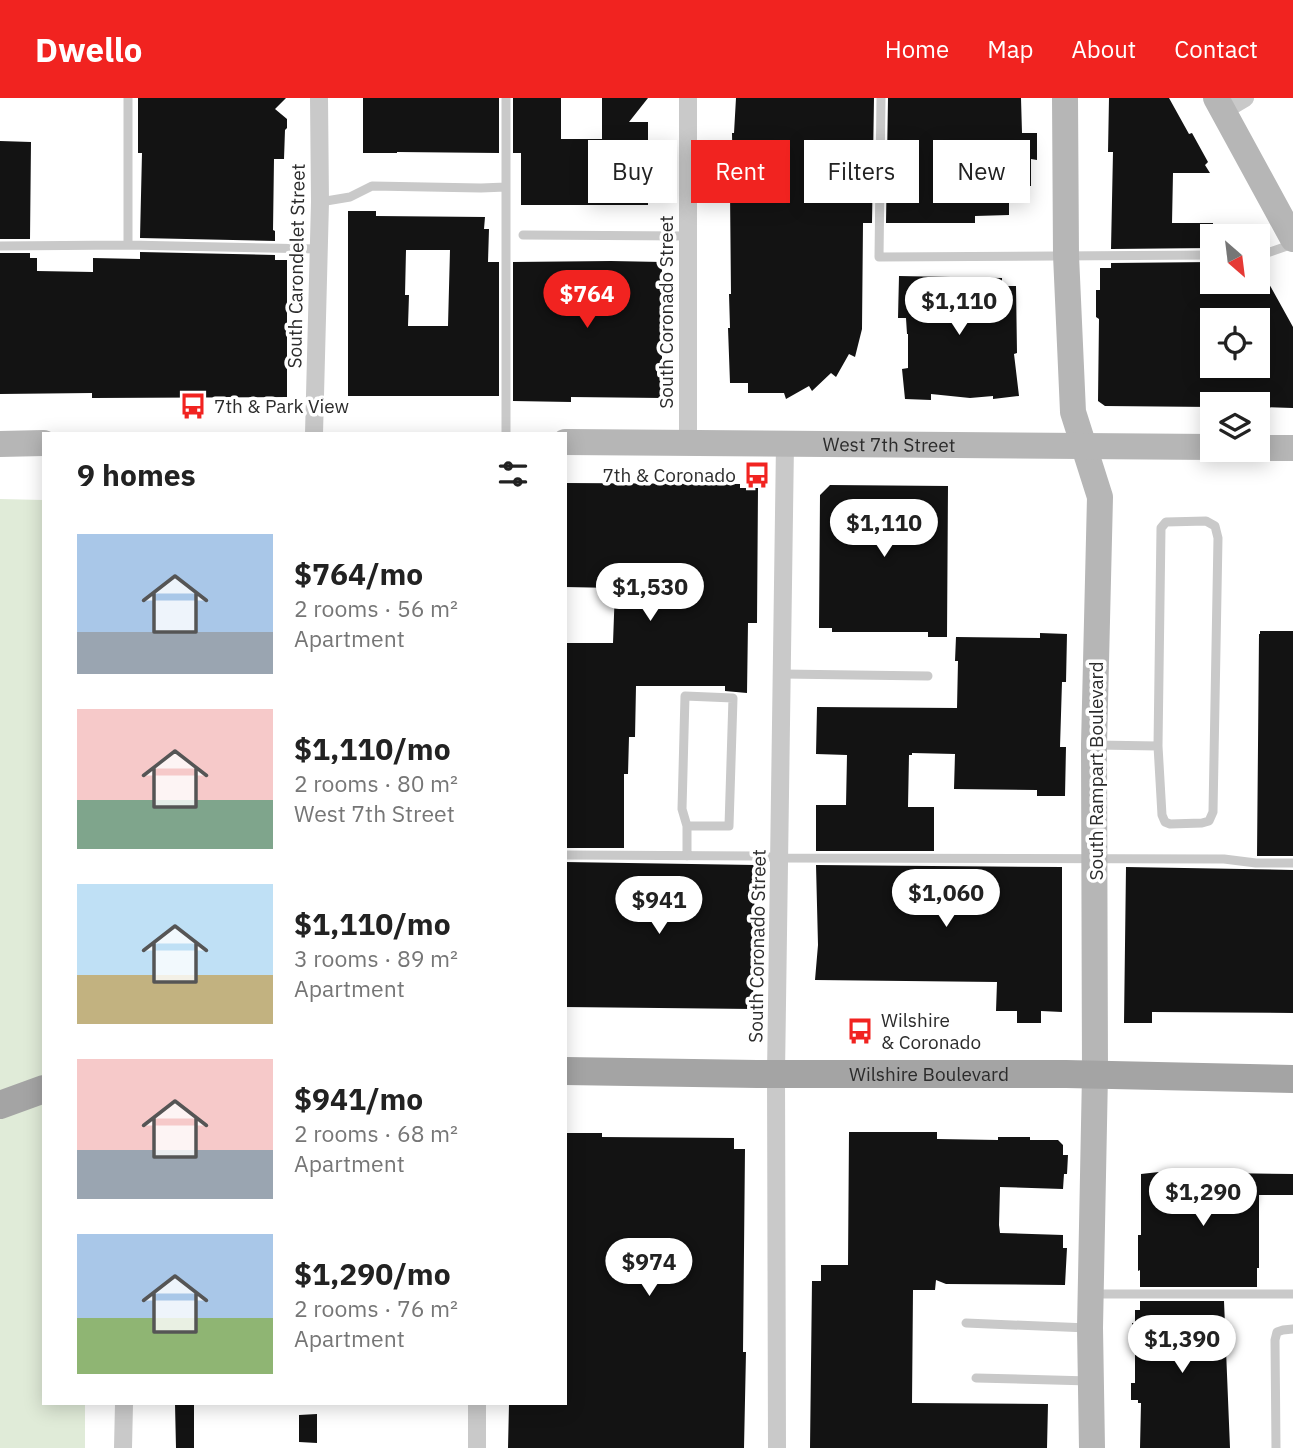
<!DOCTYPE html>
<html lang="en">
<head>
<meta charset="utf-8">
<style>
	body { margin:0; font-family:"IBM Plex Sans",sans-serif; background:#f6f6f6; color:#222; height:100vh; display:flex; flex-direction:column; font-size:26px; white-space:nowrap }
	* { box-sizing:border-box; margin:0 }
	p { font-size:23px; color:#767676 }
	.icon { flex:none; width:38px; height:38px; fill:none; stroke:currentColor; stroke-width:2; stroke-linecap:round; stroke-linejoin:round }
	.map { position:relative; flex:1; overflow:hidden }
	.drawer { position:absolute; left:42px; top:334px; width:525px; height:973px; display:flex; flex-direction:column; background:#fff; border-radius:0px; box-shadow:0 4px 18px #0003 }
	.drawer>* { flex:none }
	.hud { position:absolute; left:588px; top:42px; width:598px; height:63px; display:flex; gap:14px }
	.needle { width:46px; rotate:152deg }
	.controls { position:absolute; left:1200px; top:126px; display:grid; gap:14px }
	.controls a { display:grid; place-items:center; width:70px; height:70px; border-radius:0px; background:#fff; box-shadow:0 4px 18px #0003; font-size:35px }
	.price { position:absolute; translate:-50% -60px; padding:0 16px; border-radius:24px; background:#fff; color:#222; font-size:23px; line-height:46px; filter:drop-shadow(0 2px 4px #0008) }
	.price::after { content:''; position:absolute; left:50%; top:42px; width:21px; height:16px; margin-left:-10px; background:inherit; clip-path:polygon(0 0,100% 0,50% 100%) }
	.price.on { background:#f12320; color:#fff }
	ul { padding:0; list-style:none }
	li { display:flex; align-items:center; gap:21px; height:175px; padding:0 35px }
	li span { display:grid; place-items:center; flex:none; width:196px; height:140px; border-radius:0px; color:#555 }
	li>.icon { margin-inline-start:auto }
	span .icon { width:84px; height:84px; fill:#fffc; stroke-width:1 }
	li b { font-size:30px }
	h2 { display:flex; justify-content:space-between; align-items:center; height:84px; padding:0 35px; font-size:30px }
	.pill { padding:0 24px; border-radius:0px; background:#fff; box-shadow:0 4px 18px #0003; font-size:24px; line-height:63px }
	.pill.on { background:#f12320; color:#fff }
	header { display:flex; align-items:center; gap:42px; box-sizing:border-box; height:98px; padding:0 35px; background:#f12320; color:#fff }
	header strong { font-size:33px }
	nav { display:flex; gap:38px; margin-inline-start:auto; font-size:24px }
	.map>svg:first-child { display:block }
	.green { fill:#e0ebd8 }
	.building { fill:#131313; fill-rule:evenodd }
	.lines { fill:none; stroke-linecap:round; stroke-linejoin:round }
	.lane { stroke:#c9c9c9; stroke-width:9 }
	.street { stroke:#c9c9c9; stroke-width:18 }
	.secondary { stroke:#b6b6b6; stroke-width:26 }
	.primary { stroke:#a4a4a4; stroke-width:28 }
	.labels { text-anchor:middle; stroke-width:7; stroke-linejoin:round; paint-order:stroke }
	.street-label { font-size:19px; fill:#2c2c2c; stroke:#fff }
	.poi-label { font-size:19px; fill:#2c2c2c; stroke:#fff; text-anchor:start }
</style>
</head>
<body>
<header>
<strong>Dwello</strong>
<nav><a>Home</a><a>Map</a><a>About</a><a>Contact</a></nav>
</header>
<div class="map">
<svg width="1293" height="1350" viewBox="0 0 1293 1350">
	<rect width="100%" height="100%" fill="#fff"/>
	<path class="green" d="M0 401 44 402V1306H85V1350H0Z"/>
	<path class="building" d="M138 0H286L275 11 287 21V30L285 32 284 61H274L273 132 275 133V143L140 140 142 55H138Z
		M363 0H499V55L397 54V55H363Z
		M513 0H561V41H602V0H648L629 24H648V107H521V55H513Z
		M736 0H874L872 125H863L862 231 855 259 849 256 836 279 831 275 812 293 809 288 786 301 784 295H748V285H730L728 230H730L729 196H731L730 94H733L732 35H734Z
		M888 0H1021L1022 35H1037V62L1031 61V88H1024V105H1009V117L975 118V125H886Z
		M1109 0H1169L1189 36 1192 35 1208 64 1205 67 1210 75H1173L1172 125H1213V150L1111 151 1113 54H1108Z
		M0 43 31 44 30 141H0Z
		M348 113H376V118L485 119 484 131H489L488 164H499V298H348ZM406 152H450L448 228H408L409 197H405Z
		M140 154 275 157V162H287V299L92 300V295L0 296V155H30V160H37V173L93 174V160L140 161Z
		M611 163 662 164V300L571 299V304L513 303V164Z
		M1213 164V184H1268L1293 229V310L1258 309V306H1213V309L1105 308 1098 303 1099 221 1096 219V192H1100V170H1111V165ZM1213 213 1253 214V222H1258V268H1213Z
		M899 178 1002 180V188H1016L1017 255 1014 256 1019 298 993 301V298L970 300 931 296V302L905 301 902 271 908 270V236H907L906 220H898Z
		M565 385 740 386V390H758L757 525H748L747 595 725 593V588H636L635 639H629L628 676H624V750H565V545H613L615 490 565 489Z
		M830 387 948 388 947 539H928V534H832V530H819L820 397Z
		M1260 533H1293V758H1257L1259 536H1260Z
		M1040 535 1067 536 1066 584H1062L1060 649H1066L1065 698H1037V692L954 691 955 656 912 655V657H909L908 709H934V753H816V707H846L847 657 816 656 817 609 957 610 958 563H955L956 539 1040 540Z
		M565 764 755 767 753 911 565 909Z
		M816 767 1062 769V914L1041 913V925H1017V913H996L997 884 815 882 818 847Z
		M1126 769 1293 772V915L1152 914V925H1124Z
		M849 1034H937V1041L998 1042V1039H1030V1042H1058L1063 1047V1057H1068L1067 1076H1064L1063 1091 1000 1089 999 1127 1000 1135 1063 1137V1150H1067L1065 1187 946 1186 936 1182 935 1192H913L912 1305 1048 1306 1047 1350H810L812 1183H821V1167H848Z
		M565 1035H602V1039L734 1040V1051H745L743 1254H746L744 1350H508L509 1306H565Z
		M1159 1074 1293 1076V1097H1259V1170H1257V1189H1140V1172L1138 1173V1137H1141V1076Z
		M1140 1203H1224L1230 1350H1140L1141 1305H1138V1302H1131V1285H1135V1242H1132V1225H1135V1212H1140Z
		M175 1306H194V1350H176Z
		M317 1316V1345L299 1344V1317Z"/>
	<g class="lines">
		<path class="lane" d="M128 0V147
			M881 0 879 159 1213 157
			M320 104 350 99 372 88 481 90 506 89
			M523 137 688 138
			M0 148 128 147 318 151
			M1258 156H1264L1293 146
			M506 336V0
			M1206 423 1215 428 1218 440 1213 714 1209 723 1202 725 1170 726 1165 724 1162 717 1158 648 1161 430 1166 424Z
			M782 576 928 578
			M1096 647 1158 648
			M565 757 759 758 779 760 1224 761 1256 765H1293
			M687 758V728L682 711 685 598 733 600 729 728H687
			M1092 1196H1293
			M966 1225 1088 1230
			M976 1280 1090 1283
			M1276 1350 1275 1242 1277 1234 1283 1232 1293 1231"/>
		<path class="street" d="M1223 13 1245 0
			M314 336 320 104 319 0
			M688 345V0
			M477 1306V1350
			M123 1350 124 1306
			M777 1350 776 976 785 346"/>
		<g class="secondary">
			<path d="M1065 0 1066 157 1073 314 1100 399 1094 647 1095 976 1090 1230 1092 1350"/>
			<path d="M1216 0 1293 141"/>
			<path id="s1" d="M565 344 1213 349"/>
			<path d="M0 346 44 345"/>
			<path d="M1258 350H1293"/>
		</g>
		<g class="primary">
			<path id="s2" d="M565 973 757 976H1066L1293 981"/>
			<path d="M0 1007 44 991"/>
		</g>
	</g>
	<defs>
		<g id="bus-bare" transform="scale(2.1)"><path d="M-5-6H5V4H4V6H2V4H-2V6H-4V4H-5ZM-3.5-4V0h7V-4ZM-3.5 1.2v1.5H-2V1.2ZM2 1.2v1.5H3.5V1.2Z" fill="#f12320" stroke="#fff" stroke-width="2.5" paint-order="stroke"/></g>
	</defs>
	<g fill-rule="evenodd">
		<use href="#bus-bare" x="193" y="308"/>
		<use href="#bus-bare" x="757" y="377"/>
		<use href="#bus-bare" x="860" y="933"/>
	</g>
	<g class="labels">
		<g class="street-label">
			<text transform="translate(296 168) rotate(-89)" y="7">South Carondelet Street</text>
			<text transform="translate(666 214) rotate(-90)" y="7">South Coronado Street</text>
			<text dy="7" stroke="none"><textPath href="#s1" startOffset="324">West 7th Street</textPath></text>
			<text transform="translate(1096 673) rotate(-90)" y="7">South Rampart Boulevard</text>
			<text transform="translate(757 848) rotate(-89)" y="7">South Coronado Street</text>
			<text dy="7" stroke="none"><textPath href="#s2" startOffset="364">Wilshire Boulevard</textPath></text>
		</g>
		<g class="poi-label">
			<text x="214" y="315">7th &amp; Park View</text>
			<text x="736" y="384" text-anchor="end">7th &amp; Coronado</text>
			<text x="881" y="929">Wilshire<tspan x="881" dy="22">&amp; Coronado</tspan></text>
		</g>
	</g>
</svg>
<div class="controls">
<a><svg class="needle" viewBox="-14 -14 28 28"><path d="M0-13l5 13h-10z" fill="#e53935"/><path d="M0 13l5-13h-10z" fill="#767676"/></svg></a>
<a><svg class="icon" aria-label="locate" viewBox="0 0 24 24"><circle cx="12" cy="12" r="6"/><path d="M12 2v4M12 18v4M2 12h4M18 12h4"/></svg></a>
<a><svg class="icon" aria-label="layers" viewBox="0 0 24 24"><path d="M12 4l9 5-9 5-9-5zM3 14l9 5 9-5"/></svg></a>
</div>
<b class="price on" style="left:587px;top:232px">$764</b>
<b class="price" style="left:959px;top:239px">$1,110</b>
<b class="price" style="left:884px;top:461px">$1,110</b>
<b class="price" style="left:650px;top:525px">$1,530</b>
<b class="price" style="left:946px;top:831px">$1,060</b>
<b class="price" style="left:659px;top:838px">$941</b>
<b class="price" style="left:1203px;top:1130px">$1,290</b>
<b class="price" style="left:649px;top:1200px">$974</b>
<b class="price" style="left:1182px;top:1277px">$1,390</b>
<div class="hud">
<a class="pill">Buy</a>
<a class="pill on">Rent</a>
<a class="pill">Filters</a>
<a class="pill">New</a>
</div>
<section class="drawer">
<h2>9 homes<svg class="icon" aria-label="filters" viewBox="0 0 24 24"><path d="M4 7h16M4 17h16"/><circle cx="9" cy="7" r="2"/><circle cx="15" cy="17" r="2"/></svg></h2>
<ul>
<li><span style="background:linear-gradient(#a9c7e8 70%,#9aa5b1 0)"><svg class="icon" aria-label="home" viewBox="0 0 24 24"><path d="M3 11l9-7 9 7M6 9v11h12V9"/></svg></span><div><b>$764/mo</b><p>2 rooms · 56 m²</p><p>Apartment</p></div></li>
<li><span style="background:linear-gradient(#f6c9c9 65%,#7fa58c 0)"><svg class="icon" aria-label="home" viewBox="0 0 24 24"><path d="M3 11l9-7 9 7M6 9v11h12V9"/></svg></span><div><b>$1,110/mo</b><p>2 rooms · 80 m²</p><p>West 7th Street</p></div></li>
<li><span style="background:linear-gradient(#bfe0f5 65%,#c2b280 0)"><svg class="icon" aria-label="home" viewBox="0 0 24 24"><path d="M3 11l9-7 9 7M6 9v11h12V9"/></svg></span><div><b>$1,110/mo</b><p>3 rooms · 89 m²</p><p>Apartment</p></div></li>
<li><span style="background:linear-gradient(#f6c9c9 65%,#9aa5b1 0)"><svg class="icon" aria-label="home" viewBox="0 0 24 24"><path d="M3 11l9-7 9 7M6 9v11h12V9"/></svg></span><div><b>$941/mo</b><p>2 rooms · 68 m²</p><p>Apartment</p></div></li>
<li><span style="background:linear-gradient(#a9c7e8 60%,#8fb573 0)"><svg class="icon" aria-label="home" viewBox="0 0 24 24"><path d="M3 11l9-7 9 7M6 9v11h12V9"/></svg></span><div><b>$1,290/mo</b><p>2 rooms · 76 m²</p><p>Apartment</p></div></li>
</ul>
</section>
</div>
</body>
</html>
